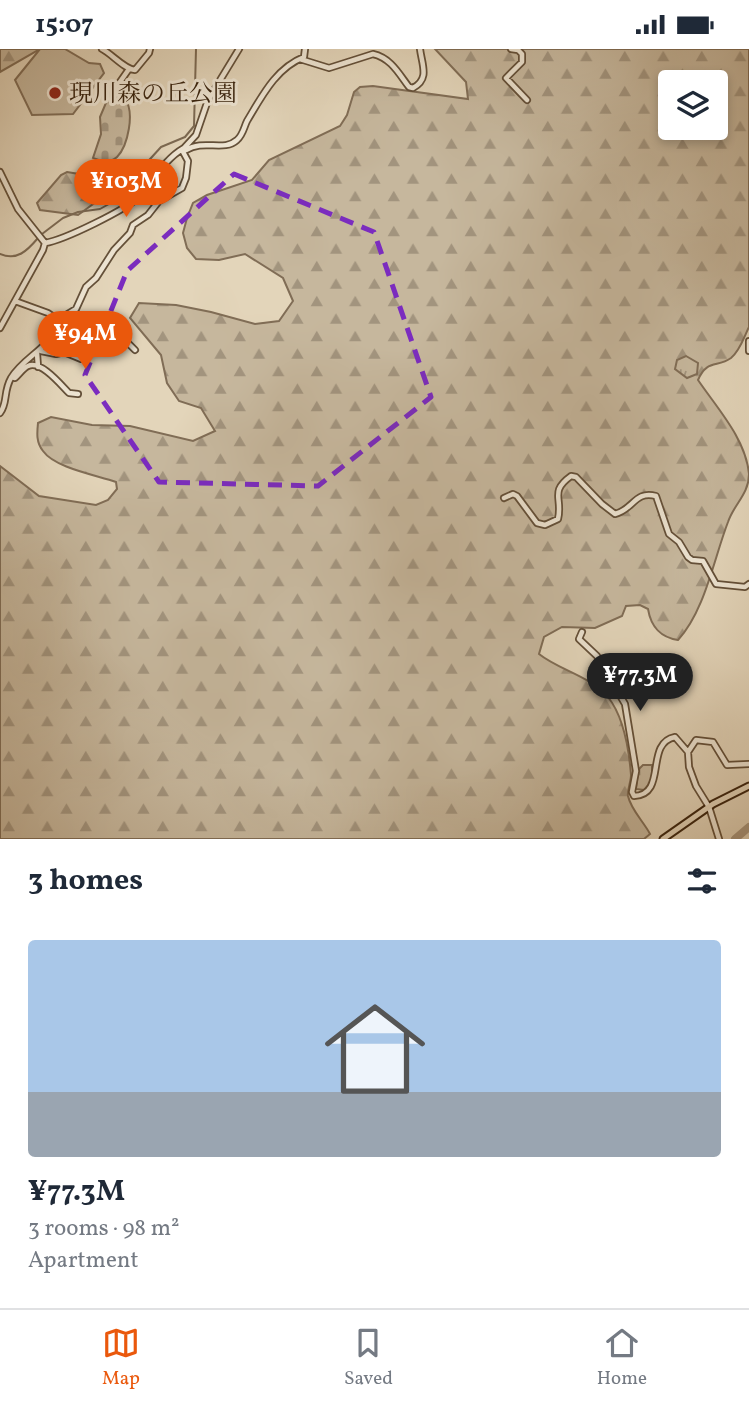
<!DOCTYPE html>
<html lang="en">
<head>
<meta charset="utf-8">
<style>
	body { margin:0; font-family:Vollkorn,"Noto Serif JP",serif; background:#f6f6f7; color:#1f2937; height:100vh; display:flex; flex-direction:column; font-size:26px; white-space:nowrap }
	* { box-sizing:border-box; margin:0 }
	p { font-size:23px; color:#747a83 }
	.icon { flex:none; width:38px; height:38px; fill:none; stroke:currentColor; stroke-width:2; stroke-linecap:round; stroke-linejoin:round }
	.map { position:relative; height:790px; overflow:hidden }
	.panel { display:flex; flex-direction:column; background:#fff; flex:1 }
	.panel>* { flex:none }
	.fabs { position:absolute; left:658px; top:21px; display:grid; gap:14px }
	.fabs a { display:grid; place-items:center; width:70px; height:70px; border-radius:7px; background:#fff; box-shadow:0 4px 10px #0003; font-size:35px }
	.price { position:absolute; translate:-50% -60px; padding:0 16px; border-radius:24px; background:#ea580c; color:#fff; font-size:23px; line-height:46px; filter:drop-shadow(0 2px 4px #0008) }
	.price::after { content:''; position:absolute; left:50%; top:42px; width:21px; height:16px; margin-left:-10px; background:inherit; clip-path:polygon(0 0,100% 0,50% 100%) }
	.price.current { background:#222; color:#fff }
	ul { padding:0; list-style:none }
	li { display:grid; align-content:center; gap:14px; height:371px; padding:0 28px }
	li span { display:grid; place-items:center; height:217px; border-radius:7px; color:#555 }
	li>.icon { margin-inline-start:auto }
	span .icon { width:126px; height:126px; fill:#fffc; stroke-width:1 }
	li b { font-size:30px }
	h2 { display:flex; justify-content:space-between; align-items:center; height:84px; padding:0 28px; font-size:30px }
	.status { display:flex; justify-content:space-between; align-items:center; height:49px; padding:0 35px; background:#fff; direction:ltr }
	.status svg { height:19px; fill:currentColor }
	.menu { display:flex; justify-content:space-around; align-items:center; height:98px; border-top:2px solid #e0e1e3; background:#fff; font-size:19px; color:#747a83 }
	.menu a { display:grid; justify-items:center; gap:4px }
	.menu .current { color:#ea580c }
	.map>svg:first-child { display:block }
	.forest { fill:url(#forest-firs); stroke:#806d56; stroke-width:2; fill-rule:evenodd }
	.cemetery { fill:url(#cemetery-stones); stroke:#806d56; stroke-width:2 }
	.park { fill:url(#park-tufts); stroke:#806d56; stroke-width:2 }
	.pitch { fill:#c6b79d; stroke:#806d56; stroke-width:2 }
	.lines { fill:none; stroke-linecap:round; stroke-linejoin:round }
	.stream { stroke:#7c6952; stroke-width:2 }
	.river { stroke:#a99880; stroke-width:8 }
	.minor-casing { stroke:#645039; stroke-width:8 }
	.major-casing { stroke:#39230e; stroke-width:9 }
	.minor { stroke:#ede4d2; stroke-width:4.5 }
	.major { stroke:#e3d5ba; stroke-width:5 }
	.marked { fill:none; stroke:#7b2cbf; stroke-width:5; stroke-dasharray:14 9; stroke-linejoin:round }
	.poi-dot { fill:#8f2418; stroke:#ede4d2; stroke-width:2.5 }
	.labels { text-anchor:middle; stroke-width:6; stroke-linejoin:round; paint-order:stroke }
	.poi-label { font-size:24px; fill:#39230e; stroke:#ede4d2; text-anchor:start }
</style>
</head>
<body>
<div class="status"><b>15:07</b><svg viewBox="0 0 49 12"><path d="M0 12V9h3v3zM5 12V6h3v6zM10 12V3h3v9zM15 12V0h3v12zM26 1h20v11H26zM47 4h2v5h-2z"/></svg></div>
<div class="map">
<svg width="749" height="790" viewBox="0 0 749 790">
	<defs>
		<pattern id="forest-firs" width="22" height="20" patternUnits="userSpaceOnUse" patternTransform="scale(1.75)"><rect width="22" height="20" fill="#c6b79d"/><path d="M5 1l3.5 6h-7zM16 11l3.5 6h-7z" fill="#a2947e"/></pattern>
		<pattern id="cemetery-stones" width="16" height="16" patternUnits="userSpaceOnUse" patternTransform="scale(1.75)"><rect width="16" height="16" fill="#c6b79d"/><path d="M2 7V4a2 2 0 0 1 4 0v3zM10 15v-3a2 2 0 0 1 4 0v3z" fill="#a2947e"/></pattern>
		<pattern id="park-tufts" width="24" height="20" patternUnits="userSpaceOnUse" patternTransform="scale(1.75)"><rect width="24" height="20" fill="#c6b79d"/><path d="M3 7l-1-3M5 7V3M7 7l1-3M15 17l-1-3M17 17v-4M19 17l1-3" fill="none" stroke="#a2947e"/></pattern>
	</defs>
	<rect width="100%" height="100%" fill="#e3d5ba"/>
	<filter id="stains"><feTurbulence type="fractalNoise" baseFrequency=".00286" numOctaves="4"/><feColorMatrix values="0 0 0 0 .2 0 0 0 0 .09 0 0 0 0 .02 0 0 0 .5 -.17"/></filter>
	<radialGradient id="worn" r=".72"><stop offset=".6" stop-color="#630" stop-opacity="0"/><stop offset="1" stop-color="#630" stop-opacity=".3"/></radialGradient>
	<path class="forest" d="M0 0H40L0 23Z
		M435 0H749V278C744 288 740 302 731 309 717 319 707 310 698 331 717 359 746 390 749 425 749 445 734 455 728 473 714 509 705 562 678 591 660 588 651 578 648 560L640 556 626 557 622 567 595 579 562 578 544 588 539 605C559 621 590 627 608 648 624 668 629 701 631 726 631 733 627 741 628 747 631 761 644 773 650 785L644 790H0V417L39 447 96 456 108 451 117 440 116 433C96 426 55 419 43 402 36 393 37 384 38 374L51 368 92 376 130 377 193 392 215 382 201 359 179 352 167 334 161 306 130 269 139 254 176 256 211 263 255 275 279 272 293 252 283 229 245 205 219 211 196 210 187 199 183 184 187 169 193 154 207 146 252 131 269 111 340 77 347 66 354 43 360 38 373 37 468 50 466 33ZM670 33H716V79H670Z
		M67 123 103 129 106 141 100 150 78 166 40 161 37 154 61 126Z"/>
	<path class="cemetery" d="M111 42C116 44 122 46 125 50 135 63 128 97 117 108 114 111 110 112 107 114L93 109 101 85 100 68Z
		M643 716H652V732L644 741 636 740 638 721Z"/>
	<path class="park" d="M686 307 698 314 697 325 687 329 675 320 677 311Z"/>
	<path class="pitch" d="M40 0H65L89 14 100 15 104 24 73 65 32 66 15 31Z"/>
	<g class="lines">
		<path class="stream" d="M42 185 63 169 78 163 100 160 125 146 133 139 141 120 161 98 185 88 194 77 196 0
			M0 205C17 212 27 202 38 189"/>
		<path class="river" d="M735 790 749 778"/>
		<g class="minor-casing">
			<path id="minor" d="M102 0C112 5 124 20 135 21L149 4 150 0
				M511 0 518 1 522 5V13L506 29 527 51
				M300 10 329 19 373 5C391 9 399 25 409 38L413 39C430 30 422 16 420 0
				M115 40 129 20
				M184 99 196 86 208 51 239 0
				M0 123 18 160 45 194
				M45 194C64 191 128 160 141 146 155 129 165 110 184 99L186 101C204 90 224 103 237 91 243 86 244 78 247 72 262 47 276 19 304 8L305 0
				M15 252 48 264 58 271 76 260 86 238 96 229 114 201 130 184 133 176 148 166 159 152 182 139 186 129 188 112 182 101
				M0 279 43 201 45 194
				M749 292V302
				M41 302 56 305 64 303 81 310 101 291 127 293 135 301
				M37 304 38 318
				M12 328 15 329C19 326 23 319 28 317 41 311 61 336 69 344L78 345
				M0 364C8 354 3 343 11 329 25 306 53 299 58 271
				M504 449 513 445 517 447 537 474 545 476 558 470C563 449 549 443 571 427L576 428 602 455 615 465C633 461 635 441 656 447L669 485 679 493 688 508 692 511 703 512 716 535 745 538 749 535
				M582 583 579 590 597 607 625 655 636 722 632 743 634 747C668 746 644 694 675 688L688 703 689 718 696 737 709 758 719 790
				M688 703 696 691 713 693 727 716 749 715"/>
		</g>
		<g class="major-casing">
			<path id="major" d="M663 790 713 755 749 737"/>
		</g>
		<use href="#minor" class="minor"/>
		<use href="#major" class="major"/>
	</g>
	<path class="marked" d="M234 125 374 183 431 348 318 437 159 433 85 326 127 222Z"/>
	<circle class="poi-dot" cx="55" cy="44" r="7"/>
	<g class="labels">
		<g class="poi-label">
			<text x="69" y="52">現川森の丘公園</text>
		</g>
	</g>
	<rect width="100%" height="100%" filter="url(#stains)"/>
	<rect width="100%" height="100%" fill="url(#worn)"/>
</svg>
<div class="fabs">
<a><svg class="icon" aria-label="layers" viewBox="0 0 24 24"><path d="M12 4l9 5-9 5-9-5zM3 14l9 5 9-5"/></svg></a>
</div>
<b class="price" style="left:126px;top:170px">¥103M</b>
<b class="price" style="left:85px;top:322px">¥94M</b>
<b class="price current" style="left:640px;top:664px">¥77.3M</b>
</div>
<section class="panel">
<h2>3 homes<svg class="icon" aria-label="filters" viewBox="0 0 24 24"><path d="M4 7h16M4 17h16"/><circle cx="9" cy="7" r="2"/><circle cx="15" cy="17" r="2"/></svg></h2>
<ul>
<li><span style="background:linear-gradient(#a9c7e8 70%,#9aa5b1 0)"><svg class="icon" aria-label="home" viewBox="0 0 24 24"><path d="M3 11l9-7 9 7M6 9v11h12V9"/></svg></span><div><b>¥77.3M</b><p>3 rooms · 98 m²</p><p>Apartment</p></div></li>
</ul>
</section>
<nav class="menu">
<a class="current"><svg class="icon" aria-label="map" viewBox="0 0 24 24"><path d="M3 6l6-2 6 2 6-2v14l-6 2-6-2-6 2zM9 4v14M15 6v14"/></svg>Map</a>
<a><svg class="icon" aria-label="saved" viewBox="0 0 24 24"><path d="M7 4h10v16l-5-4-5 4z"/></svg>Saved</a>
<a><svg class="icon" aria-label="home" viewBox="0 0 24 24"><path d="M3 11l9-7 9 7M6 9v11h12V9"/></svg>Home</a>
</nav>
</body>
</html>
